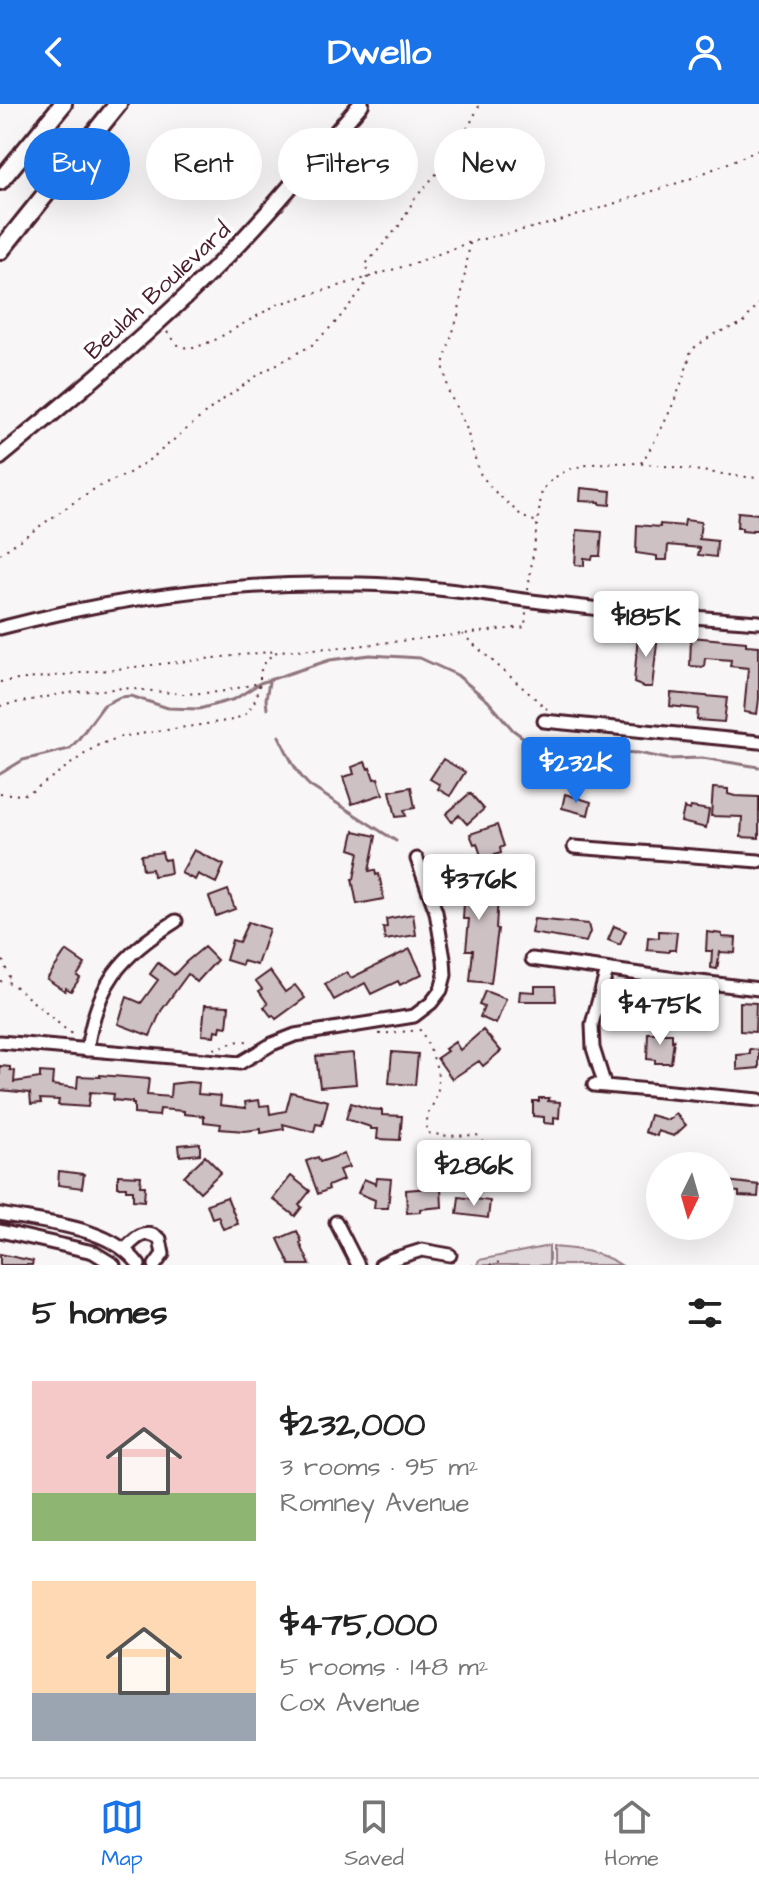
<!DOCTYPE html>
<html lang="en">
<head>
<meta charset="utf-8">
<style>
	body { margin:0; font-family:"Architects Daughter",sans-serif; background:#f2f2f2; color:#222; height:100vh; display:flex; flex-direction:column; font-size:30px; white-space:nowrap }
	* { box-sizing:border-box; margin:0 }
	p { font-size:26px; color:#767676 }
	.icon { flex:none; width:44px; height:44px; fill:none; stroke:currentColor; stroke-width:2; stroke-linecap:round; stroke-linejoin:round }
	.map { position:relative; height:1161px; overflow:hidden }
	.drawer { display:flex; flex-direction:column; background:#fff; flex:1 }
	.drawer>* { flex:none }
	.banner { position:absolute; left:24px; top:24px; width:712px; height:72px; display:flex; gap:16px }
	.needle { width:52px; rotate:185deg }
	.fabs { position:absolute; left:646px; top:1048px; display:grid; gap:16px }
	.fabs a { display:grid; place-items:center; width:88px; height:88px; border-radius:50%; background:#fff; box-shadow:0 8px 32px #0002; font-size:40px }
	.price { position:absolute; translate:-50% -68px; padding:0 18px; border-radius:8px; background:#fff; color:#222; font-size:26px; line-height:52px; filter:drop-shadow(0 2px 4px #0008) }
	.price::after { content:''; position:absolute; left:50%; top:48px; width:24px; height:18px; margin-left:-12px; background:inherit; clip-path:polygon(0 0,100% 0,50% 100%) }
	.price.selected { background:#1a73e8; color:#fff }
	ul { padding:0; list-style:none }
	li { display:flex; align-items:center; gap:24px; height:200px; padding:0 32px }
	li span { display:grid; place-items:center; flex:none; width:224px; height:160px; border-radius:0px; color:#555 }
	li>.icon { margin-inline-start:auto }
	span .icon { width:96px; height:96px; fill:#fffc; stroke-width:1 }
	li b { font-size:34px }
	h2 { display:flex; justify-content:space-between; align-items:center; height:96px; padding:0 32px; font-size:34px }
	.tag { padding:0 28px; border-radius:36px; background:#fff; box-shadow:0 8px 32px #0002; font-size:28px; line-height:72px }
	.tag.selected { background:#1a73e8; color:#fff }
	header { display:flex; justify-content:space-between; align-items:center; height:104px; padding:0 32px; background:#1a73e8; color:#fff; font-size:36px; font-weight:700 }
	.menu { display:flex; justify-content:space-around; align-items:center; height:112px; border-top:2px solid #e0e0e0; background:#fff; font-size:22px; color:#767676 }
	.menu a { display:grid; justify-items:center; gap:4px }
	.menu .selected { color:#1a73e8 }
	.map>svg:first-child { display:block }
	.green { fill:#ded6d9; stroke:#947a82; stroke-width:2 }
	.lines { fill:none; stroke-linecap:round; stroke-linejoin:round }
	.stream { stroke:#8f747b; stroke-width:3 }
	.building { fill:#cdc1c4; stroke:#4a1f2b; stroke-width:2 }
	.minor-casing { stroke:#4a1f2b; stroke-width:17 }
	.major-casing { stroke:#4a1f2b; stroke-width:20 }
	.highway-casing { stroke:#4a1f2b; stroke-width:22 }
	.path { stroke:#4a1f2b; stroke-width:2; stroke-dasharray:2 6; stroke-linecap:butt }
	.minor { stroke:#fff; stroke-width:11 }
	.major { stroke:#fff; stroke-width:14 }
	.highway { stroke:#fff; stroke-width:16 }
	.labels { text-anchor:middle; stroke-width:8; stroke-linejoin:round; paint-order:stroke }
	.street-label { font-size:24px; fill:#4a1f2b; stroke:#fff }
</style>
</head>
<body>
<header><svg class="icon" aria-label="back" viewBox="0 0 24 24"><path d="M15 5l-7 7 7 7"/></svg>Dwello<svg class="icon" aria-label="person" viewBox="0 0 24 24"><circle cx="12" cy="8" r="4"/><path d="M4 21q1-7 8-7t8 7"/></svg></header>
<div class="map">
<svg width="759" height="1161" viewBox="0 0 759 1161">
	<rect width="100%" height="100%" fill="#f8f6f7"/>
	<filter id="ink" filterUnits="userSpaceOnUse"><feTurbulence type="fractalNoise" baseFrequency=".0125" numOctaves="2"/><feDisplacementMap in="SourceGraphic" scale="16" xChannelSelector="R" yChannelSelector="G"/><feConvolveMatrix kernelMatrix="1 2 1 2 8 2 1 2 1" color-interpolation-filters="sRGB"/></filter>
	<g filter="url(#ink)">
		<path class="green" d="M549 1142V1161H477L479 1156Z
			M553 1143C578 1145 599 1147 621 1161H553Z"/>
		<g class="lines">
			<path class="stream" d="M267 605 266 595 269 578
				M279 632C288 650 295 668 310 682L396 737
				M0 670 23 656 69 645 77 637 104 601 120 593 131 592 168 604 199 605 235 595 260 579 330 556 370 551 420 554 457 571 488 597 513 626 539 645 638 649 668 655 702 654 759 663"/>
		</g>
		<path class="building" d="M581 384 611 387 610 401 600 400V398L580 397Z
			M738 408 759 410 758 426H752V428L742 427V424H737Z
			M685 416 701 418 699 435 717 437 716 453 698 451 700 444 668 441 667 456H657V452L636 449 637 421 660 423V420L684 422Z
			M577 426 602 428 600 452H593L592 455 584 454V462L575 461Z
			M650 529 658 530 652 583H644L634 579 638 531Z
			M691 533 746 538V541L759 542V595L757 610 744 608 748 564 730 562 731 556 705 554 704 563 690 562Z
			M671 589 727 594 724 618 697 616 698 605 670 602Z
			M443 655 465 668 450 692 438 685 440 681 430 675Z
			M365 658 368 665 370 664 374 675 378 674 383 690 352 700 343 673 354 670 352 663Z
			M411 683 415 704 404 706 406 712 396 713 390 687Z
			M713 684 728 685V690L735 692 759 693V734L741 733 742 713 711 712Z
			M470 689 484 705 467 720 459 711 452 718 446 710Z
			M565 690 591 698 588 711 562 704Z
			M691 703 709 706 706 724 681 718 684 704 690 706Z
			M497 721 504 742 500 744 501 749 482 755 477 739 474 740 470 730Z
			M354 727 376 732 369 767 375 766 376 771 379 770 384 795 357 800 352 775H354L359 748 350 745Z
			M194 746 224 761 216 779 198 770 195 776 181 769Z
			M162 748 164 756 169 755 171 769 153 772 152 765 143 766 141 751Z
			M457 760 484 762 481 791 498 792 496 824 498 825 491 879 470 877 473 846H466L469 815H463L465 783 456 782Z
			M228 786 235 805 216 812 209 793Z
			M413 810 416 831 385 836 383 824 387 823 386 815Z
			M534 815 588 820 590 828 586 838 531 829Z
			M248 818 269 825 257 861 243 857 242 861 226 856 232 836 239 838Z
			M614 822 626 827 620 841 608 836Z
			M659 827 677 828 675 846H669V848L647 846 648 833 659 834Z
			M707 828 722 830V833L736 834 735 849 720 848 717 865 711 864 712 847H706Z
			M204 843 217 856 197 878 188 870 161 907 150 932 118 920 127 893 141 899 158 876 150 870 158 859 174 871 186 858Z
			M410 845 422 870 400 881 398 877 371 890 365 879 334 896 325 880 347 868 351 874Z
			M66 847 85 860 77 872 80 874 71 887 66 884 65 887 47 875Z
			M270 867 285 888 295 881 305 894 276 915 273 911 271 912 264 903 268 900 259 887 262 885 256 877Z
			M535 882H555L556 897H519L520 887 535 888Z
			M485 887 506 895 496 920 480 913 484 903 479 901Z
			M740 898 756 899 755 928 740 927Z
			M205 901 229 902 227 923 221 922 220 927 215 926 214 932 202 931Z
			M483 926 501 947 483 962 479 957 452 975 437 954 447 947 445 945 455 938 460 946Z
			M648 929H672V937L674 936 671 959H655V956L647 955Z
			M750 945 759 946V964L737 966V951L750 950Z
			M392 948 418 950 415 981 389 979Z
			M353 949 356 980 320 983 316 952Z
			M0 962 10 963V966L15 967 14 978 40 974V968L53 969 52 981 77 984 78 972 100 973V971L149 975 147 991 170 993 171 980 188 978 199 979 198 990 221 992 220 1001 246 1004 245 998 259 996 260 1002 269 1001 270 1010 286 1007 291 988 328 997 322 1021 316 1020 314 1028 283 1020 284 1025 261 1029V1025L245 1027 220 1025 221 1020 204 1018V1012L184 1010V1007L160 1005 159 1012 134 1010V1000H132V998L113 996 114 990 90 988 88 1003 58 1001 59 996 40 995 41 999 31 1000 30 989 0 986Z
			M539 994H549L548 997 560 998 559 1014 554 1013V1020L544 1019V1013L533 1012V997H539Z
			M351 999 370 1005 382 1006V1011L402 1012 400 1036 377 1035 378 1025H371V1023L346 1015Z
			M676 1010 686 1021 674 1032 658 1027 657 1032 645 1028 650 1011 668 1016Z
			M200 1039V1050L180 1052 179 1041Z
			M344 1050 349 1063 339 1066 343 1076 328 1082 329 1085 318 1090 306 1057 318 1053 320 1058Z
			M205 1052 221 1068 200 1088 184 1072Z
			M59 1067 84 1070 82 1084 58 1081Z
			M118 1071 141 1072 140 1082H145L144 1097 133 1096V1086H126V1083H118Z
			M291 1072 310 1087 299 1101 302 1103 295 1112 273 1095Z
			M377 1074 391 1075 388 1104H374L375 1096 358 1089 364 1075 376 1080Z
			M726 1077 759 1081 758 1093 739 1092V1088L726 1087Z
			M441 1083 442 1103 420 1105V1108L407 1109 406 1086Z
			M227 1093 238 1120 223 1125 218 1112 212 1114 207 1100Z
			M459 1093 490 1097 488 1114 457 1110Z
			M297 1127 302 1138 300 1139 310 1161H290L278 1135Z
			M0 1150 33 1157 32 1161H0Z"/>
		<g class="lines">
			<g class="minor-casing">
				<path id="minor" d="M0 524C117 493 240 477 360 480 429 481 497 493 565 501 630 509 695 513 759 518
					M544 617 759 638
					M574 743 759 757
					M532 855 683 876 759 885
					M0 938 240 959 272 940 295 931 414 912 431 899 441 886 445 871 444 855 436 808 417 755
					M87 946C97 879 120 852 176 817
					M594 981 759 996
					M605 982 593 944 592 920 607 866
					M0 1110C44 1119 111 1122 139 1161
					M336 1118 358 1161
					M0 1127 93 1148 114 1161
					M125 1145C136 1134 145 1124 160 1135L163 1150 155 1161
					M381 1161 393 1155 422 1146 450 1151"/>
			</g>
			<g class="major-casing">
				<path id="major" d="M0 353C74 292 147 232 215 164 267 113 313 55 361 0"/>
			</g>
			<g class="highway-casing">
				<path id="highway" d="M0 77 63 0
					M0 147 118 0"/>
			</g>
			<path class="path" d="M470 139 458 212 443 260 449 289 466 323 479 368 492 385 523 413 537 418
				M167 228 180 243 194 244 215 236 276 201 415 159 470 138 557 118 687 76 759 46
				M641 359C662 328 683 283 691 246L714 230 743 219 759 199
				M0 450 83 392 103 380 126 371 152 354 214 302 261 269 312 241 336 218 364 183 368 173 366 160 399 122 415 94 437 69 470 20 480 0
				M528 486 542 386C549 379 556 371 566 367 616 346 704 371 759 374
				M462 530 547 605
				M0 578 277 547
				M0 602 67 589 124 584 183 590 220 588 259 579
				M0 689 22 691 31 688 96 642 120 633 233 616 246 610 254 599 260 579V568L267 555 278 547 347 543 525 523 526 508
				M0 849 11 878
				M0 877 11 879 70 929 77 931
				M379 930 421 926C430 946 444 970 436 993 429 1011 426 1008 427 1029L448 1032 477 1031 495 1054 503 1060
				M214 945C227 942 237 934 250 938
				M472 1161H473
				M490 1161 494 1158 502 1159V1161"/>
			<use href="#minor" class="minor"/>
			<use href="#major" class="major"/>
			<use href="#highway" class="highway"/>
		</g>
	</g>
	<g class="labels">
		<g class="street-label">
			<text transform="translate(157 186) rotate(-43)" y="8">Beulah Boulevard</text>
		</g>
	</g>
</svg>
<div class="fabs">
<a><svg class="needle" viewBox="-14 -14 28 28"><path d="M0-13l5 13h-10z" fill="#e53935"/><path d="M0 13l5-13h-10z" fill="#767676"/></svg></a>
</div>
<b class="price" style="left:646px;top:555px">$185K</b>
<b class="price selected" style="left:576px;top:701px">$232K</b>
<b class="price" style="left:479px;top:818px">$376K</b>
<b class="price" style="left:660px;top:943px">$475K</b>
<b class="price" style="left:474px;top:1104px">$286K</b>
<div class="banner">
<a class="tag selected">Buy</a>
<a class="tag">Rent</a>
<a class="tag">Filters</a>
<a class="tag">New</a>
</div>
</div>
<section class="drawer">
<h2>5 homes<svg class="icon" aria-label="filters" viewBox="0 0 24 24"><path d="M4 7h16M4 17h16"/><circle cx="9" cy="7" r="2"/><circle cx="15" cy="17" r="2"/></svg></h2>
<ul>
<li><span style="background:linear-gradient(#f6c9c9 70%,#8fb573 0)"><svg class="icon" aria-label="home" viewBox="0 0 24 24"><path d="M3 11l9-7 9 7M6 9v11h12V9"/></svg></span><div><b>$232,000</b><p>3 rooms · 95 m²</p><p>Romney Avenue</p></div></li>
<li><span style="background:linear-gradient(#ffd9b3 70%,#9aa5b1 0)"><svg class="icon" aria-label="home" viewBox="0 0 24 24"><path d="M3 11l9-7 9 7M6 9v11h12V9"/></svg></span><div><b>$475,000</b><p>5 rooms · 148 m²</p><p>Cox Avenue</p></div></li>
</ul>
</section>
<nav class="menu">
<a class="selected"><svg class="icon" aria-label="map" viewBox="0 0 24 24"><path d="M3 6l6-2 6 2 6-2v14l-6 2-6-2-6 2zM9 4v14M15 6v14"/></svg>Map</a>
<a><svg class="icon" aria-label="saved" viewBox="0 0 24 24"><path d="M7 4h10v16l-5-4-5 4z"/></svg>Saved</a>
<a><svg class="icon" aria-label="home" viewBox="0 0 24 24"><path d="M3 11l9-7 9 7M6 9v11h12V9"/></svg>Home</a>
</nav>
</body>
</html>
